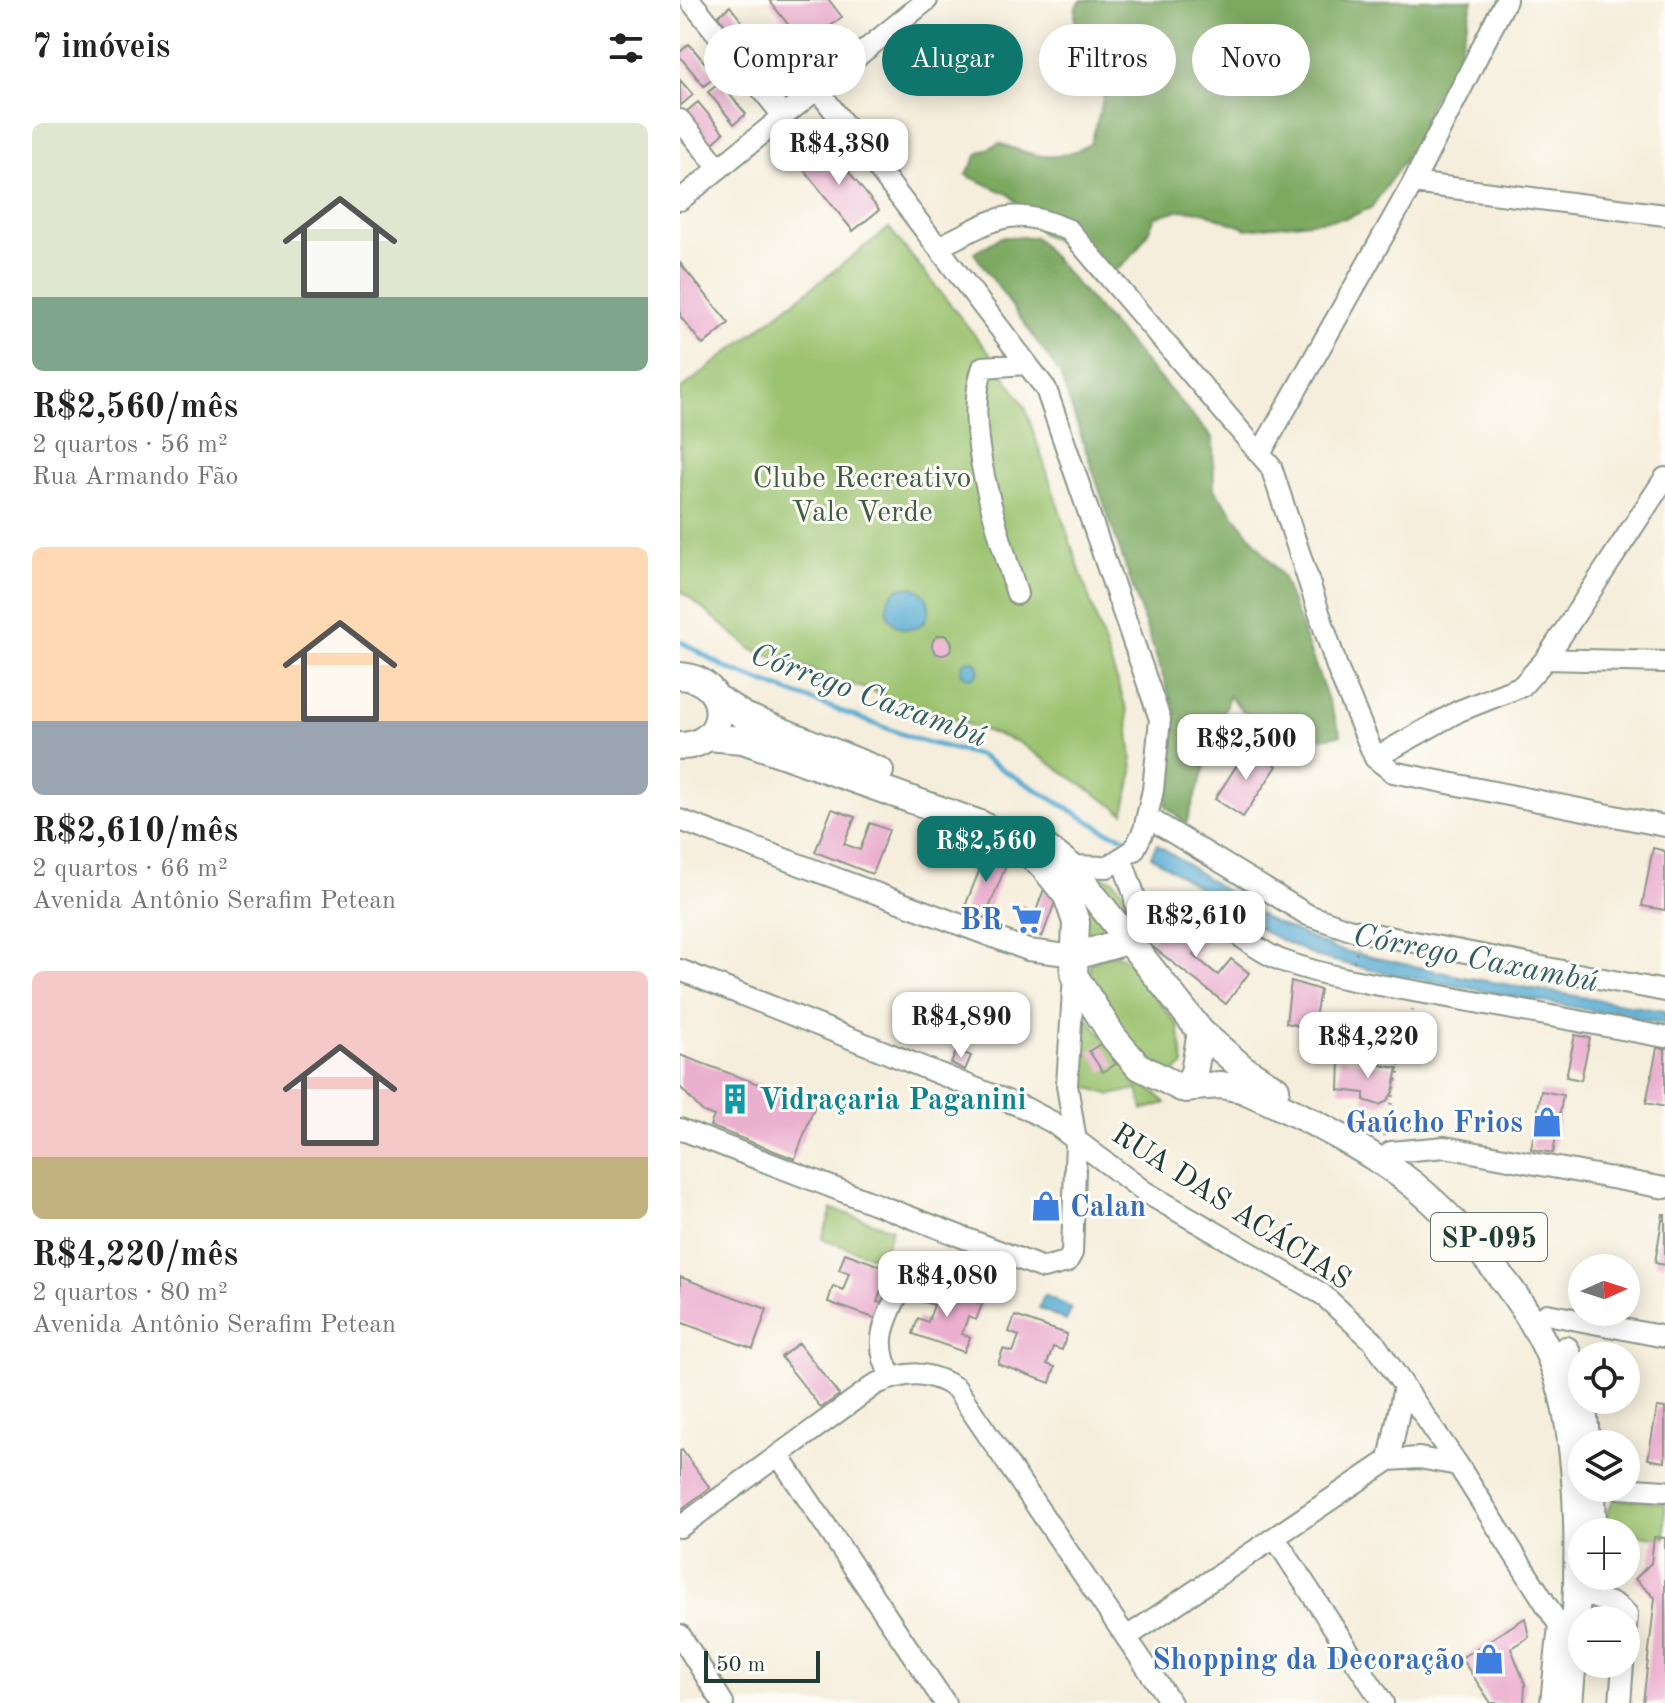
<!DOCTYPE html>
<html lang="pt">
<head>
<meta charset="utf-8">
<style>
	body { margin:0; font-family:"Old Standard TT",serif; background:#f6f6f6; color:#222; height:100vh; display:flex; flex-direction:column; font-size:30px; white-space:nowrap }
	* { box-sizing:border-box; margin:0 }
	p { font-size:26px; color:#767676 }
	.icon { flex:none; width:44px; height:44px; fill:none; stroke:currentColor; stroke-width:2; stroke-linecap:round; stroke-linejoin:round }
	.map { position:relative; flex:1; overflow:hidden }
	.sheet { display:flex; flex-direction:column; background:#fff; width:680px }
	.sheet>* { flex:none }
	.banner { position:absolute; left:24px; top:24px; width:760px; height:72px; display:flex; gap:16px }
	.needle { width:52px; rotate:87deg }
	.fabs { position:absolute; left:888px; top:1254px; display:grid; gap:16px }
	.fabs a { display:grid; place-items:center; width:72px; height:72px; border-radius:50%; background:#fff; box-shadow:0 4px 20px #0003; font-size:40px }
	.scale { position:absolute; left:24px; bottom:20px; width:116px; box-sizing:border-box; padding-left:8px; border:4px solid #1f3d34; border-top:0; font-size:22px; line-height:28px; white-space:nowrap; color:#1f3d34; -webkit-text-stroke:6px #fdfcf7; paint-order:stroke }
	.price { position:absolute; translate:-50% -68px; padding:0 18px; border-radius:16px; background:#fff; color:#222; font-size:26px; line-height:52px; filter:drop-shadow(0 2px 4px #0008) }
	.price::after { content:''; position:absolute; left:50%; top:48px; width:24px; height:18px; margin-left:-12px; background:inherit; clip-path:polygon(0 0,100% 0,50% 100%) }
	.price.on { background:#0f766e; color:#fff }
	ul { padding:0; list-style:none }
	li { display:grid; align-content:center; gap:16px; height:424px; padding:0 32px }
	li span { display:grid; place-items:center; height:248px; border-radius:12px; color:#555 }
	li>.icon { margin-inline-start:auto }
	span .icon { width:144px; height:144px; fill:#fffc; stroke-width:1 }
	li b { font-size:34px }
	h2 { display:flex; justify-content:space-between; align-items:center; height:96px; padding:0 32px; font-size:34px }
	.chip { padding:0 28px; border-radius:36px; background:#fff; box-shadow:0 4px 20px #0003; font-size:28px; line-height:72px }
	.chip.on { background:#0f766e; color:#fff }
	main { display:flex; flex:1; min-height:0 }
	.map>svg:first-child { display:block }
	.green { fill:#9bc26e; stroke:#5d8051; stroke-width:2 }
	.forest { fill:#7ca861; stroke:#4e724a; stroke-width:2 }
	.water { fill:#56abd2; stroke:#3a7483; stroke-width:2 }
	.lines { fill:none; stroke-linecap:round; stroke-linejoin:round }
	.stream { stroke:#56abd2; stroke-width:5 }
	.building { fill:#ebafcf }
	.minor-casing { stroke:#8a9688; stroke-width:24 }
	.major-casing { stroke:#8a9688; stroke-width:30 }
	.path { stroke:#8a9688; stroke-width:3; stroke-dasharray:2 6; stroke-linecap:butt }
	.minor { stroke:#fff; stroke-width:20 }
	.major { stroke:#fff; stroke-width:26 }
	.labels { text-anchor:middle; stroke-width:6; stroke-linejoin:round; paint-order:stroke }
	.shield { fill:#fdfcf7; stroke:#62766e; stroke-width:2 }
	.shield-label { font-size:28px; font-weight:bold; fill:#1f3d34 }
	.park-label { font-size:30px; fill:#3e5e42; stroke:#fdfcf7 }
	.shop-label { font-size:30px; font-weight:bold; fill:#366cbe; stroke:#fdfcf7; text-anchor:end }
	.culture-label { font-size:30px; font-weight:bold; fill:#0d838f; stroke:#fdfcf7; text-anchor:start }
	.street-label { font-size:30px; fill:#1f3d34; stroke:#fdfcf7 }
	.water-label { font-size:32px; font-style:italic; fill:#305e63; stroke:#fdfcf7 }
</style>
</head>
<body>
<main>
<section class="sheet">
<h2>7 imóveis<svg class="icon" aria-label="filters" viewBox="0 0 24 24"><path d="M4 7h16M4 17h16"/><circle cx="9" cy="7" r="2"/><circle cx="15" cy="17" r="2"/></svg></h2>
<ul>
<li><span style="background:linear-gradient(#dfe7d0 70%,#7fa58c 0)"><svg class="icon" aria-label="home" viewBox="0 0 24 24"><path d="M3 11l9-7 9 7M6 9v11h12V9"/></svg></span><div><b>R$2,560/mês</b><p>2 quartos · 56 m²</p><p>Rua Armando Fão</p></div></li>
<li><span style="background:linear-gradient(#ffd9b3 70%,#9aa5b1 0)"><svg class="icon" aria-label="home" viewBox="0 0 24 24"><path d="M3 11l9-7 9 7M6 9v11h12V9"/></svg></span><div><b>R$2,610/mês</b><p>2 quartos · 66 m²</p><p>Avenida Antônio Serafim Petean</p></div></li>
<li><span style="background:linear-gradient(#f6c9c9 75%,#c2b280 0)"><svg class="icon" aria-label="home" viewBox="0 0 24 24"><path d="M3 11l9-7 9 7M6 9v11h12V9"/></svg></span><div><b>R$4,220/mês</b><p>2 quartos · 80 m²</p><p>Avenida Antônio Serafim Petean</p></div></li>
</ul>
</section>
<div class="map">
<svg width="985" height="1703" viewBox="0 0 985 1703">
	<rect width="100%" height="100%" fill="#fdfcf7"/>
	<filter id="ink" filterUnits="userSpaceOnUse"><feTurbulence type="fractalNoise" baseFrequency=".0125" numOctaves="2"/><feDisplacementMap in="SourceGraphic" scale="16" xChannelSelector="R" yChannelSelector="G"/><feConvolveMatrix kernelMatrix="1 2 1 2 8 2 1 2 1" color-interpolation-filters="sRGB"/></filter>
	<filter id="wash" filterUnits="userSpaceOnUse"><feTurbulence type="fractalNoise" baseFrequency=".006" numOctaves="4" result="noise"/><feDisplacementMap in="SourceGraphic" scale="32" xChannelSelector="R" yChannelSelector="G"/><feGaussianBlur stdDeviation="1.8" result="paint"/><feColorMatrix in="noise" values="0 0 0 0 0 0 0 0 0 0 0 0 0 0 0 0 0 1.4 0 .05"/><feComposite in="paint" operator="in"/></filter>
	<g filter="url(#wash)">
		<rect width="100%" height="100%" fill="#f6eedc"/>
		<path class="green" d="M209 228 310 354 345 407 447 711 453 771 444 813 338 742 73 650 0 590V390Z
			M406 872 434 880 445 894 444 913 439 914Z
			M395 884 434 932 405 945Z
			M433 954 443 957 498 1025 504 1065 492 1074 453 1048 410 976V963Z
			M400 1009 449 1068 486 1103 463 1110 458 1089 431 1095 404 1086 399 1070Z
			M152 1209 212 1229 201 1260 142 1239Z
			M934 1499 985 1503V1538L924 1532 926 1514Z"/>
		<path class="forest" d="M402 0H793L777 61 751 102 735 145 691 208 667 218 567 229 523 212 499 210 475 217C462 249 444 269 413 283L384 245 362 234 330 195 286 175 298 154 319 143C354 157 377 164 411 143L424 97C417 82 405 72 398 58 391 44 395 22 396 6Z
			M321 237H355L533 439 534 489 602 576 661 735 595 745 549 696 506 824 486 806 496 715 380 374 294 253Z"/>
		<path class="water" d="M207 608a21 21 0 1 1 42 0a21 21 0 1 1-42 0Z
			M281 669a9 9 0 1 1 18 0a9 9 0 1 1-18 0Z
			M477 844 585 918 655 949 784 977 985 1011V1024L700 972 637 957 590 935 471 856Z
			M364 1295 392 1308 386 1321 359 1308Z"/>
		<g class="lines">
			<path class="stream" d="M0 641 46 668 238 740 298 755 426 831 453 840"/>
		</g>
		<g id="blocks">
			<path class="building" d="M89 0H149L162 17 125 46Z
				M50 6 75 39 63 48 38 16Z
				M9 44 36 76 24 86 0 57V52Z
				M83 47 108 79 96 89 70 57Z
				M0 80 13 95 0 106Z
				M40 83 66 114 54 124 28 92Z
				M18 102 44 133 32 144 6 112Z
				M145 142 199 210 173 231 119 164Z
				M0 263 49 323 23 345 0 316Z
				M252 645a10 10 0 1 1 20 0a10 10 0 1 1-20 0Z
				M568 748 597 766 563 817 535 799Z
				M152 809 175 817 164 844 180 850 190 823 209 830 192 874 135 852Z
				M973 848 985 851V910L962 906Z
				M307 851 328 860 305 918 284 909Z
				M364 889 378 894 362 937 339 923 345 909 355 914Z
				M493 913 526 939 513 955 538 975 551 959 569 973 546 1004 469 944Z
				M611 981 640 990 633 1029 606 1023Z
				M895 1035 910 1038 901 1080 886 1077Z
				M422 1043 436 1064 423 1072 409 1051Z
				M977 1048 985 1049V1107L966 1103Z
				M277 1050 291 1056 285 1070 271 1063Z
				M0 1055 135 1105 115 1159 30 1126 34 1116 23 1112 0 1087Z
				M660 1058 718 1068 713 1092 706 1102 699 1105 684 1100V1093L659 1090Z
				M861 1091 883 1095 873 1153 851 1149Z
				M983 1214H985V1265L975 1263Z
				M165 1253 217 1272 212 1288 203 1285 197 1302 205 1304 200 1320 148 1302 153 1286 163 1290 169 1273 159 1270Z
				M0 1277 87 1309 73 1349 0 1322Z
				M250 1285 302 1304 296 1320 288 1317 282 1334 290 1337 284 1352 233 1334 238 1318 248 1322 254 1305 244 1302Z
				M335 1316 387 1334 382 1350 373 1347 367 1364 375 1367 370 1383 318 1364 323 1349 333 1352 339 1336 329 1332Z
				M119 1343 159 1395 141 1408 101 1357Z
				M977 1407 985 1408V1462L968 1459Z
				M2 1450 30 1488 0 1510V1451Z
				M974 1537 985 1538V1703H963L975 1598 955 1579 971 1563Z
				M845 1618 849 1637 831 1648 845 1684 844 1703H811L781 1658Z"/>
		</g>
	</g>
	<g filter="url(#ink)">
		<use href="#blocks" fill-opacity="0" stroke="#8a9688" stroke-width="2"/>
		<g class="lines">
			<g class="minor-casing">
				<path id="minor" d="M10 0 104 117
					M138 90 366 389 480 719 473 790 464 830 454 850 427 867 390 866
					M0 120 39 168
					M733 183 985 215
					M0 200 247 0
					M258 247C316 220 327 203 389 230L591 467 658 670 695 758 713 772 985 826
					M580 454 733 183 826 0
					M337 594C319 533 281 429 303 367L347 364
					M866 659 985 478
					M695 758 779 711 842 686 866 659 985 662
					M467 817 628 915 668 929 985 991
					M0 820 348 950 395 956
					M442 860 454 894 459 924
					M451 940C461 921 472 905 495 906 535 909 567 948 603 961 652 979 706 986 757 995 833 1009 909 1023 985 1037
					M0 970 345 1108 372 1122 465 1192 642 1294 693 1341 778 1465 879 1625 897 1623
					M0 1129 363 1268 387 1262 392 1253 396 1141 387 1085 394 975
					M711 1152 765 1147 985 1188
					M867 1314 985 1337
					M212 1378C190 1339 208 1317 224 1281
					M99 1456 265 1703
					M709 1460 724 1387
					M940 1488 985 1491
					M0 1527 196 1384C229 1371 246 1370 276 1388L491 1703
					M595 1538 703 1703
					M915 1598 936 1605 947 1614 946 1628
					M0 1635 43 1703
					M447 1637 709 1460 739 1458 778 1465
					M871 1703 879 1625
					M940 1703 943 1664"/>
			</g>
			<g class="major-casing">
				<path id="major" d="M0 676C53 680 50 746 0 746
					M37 698 64 716 200 771
					M27 737 63 740 300 824 337 844 363 866 387 896 396 922 394 975 434 1038 458 1066 501 1088 541 1085 562 1089C617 1113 674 1141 722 1176 775 1215 846 1298 871 1359 907 1446 899 1609 889 1703
					M353 838 390 866 521 1032 564 1069 596 1089
					M395 956 451 940
					M506 1089 514 1072 521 1032
					M886 1350 902 1400 906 1436
					M912 1488 913 1532"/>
			</g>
			<path class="path" d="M674 962 678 946
				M704 1136 733 1007"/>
			<use href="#minor" class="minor"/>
			<use href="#major" class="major"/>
		</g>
	</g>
	<defs>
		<g id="supermarket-bare" transform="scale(2.4)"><path d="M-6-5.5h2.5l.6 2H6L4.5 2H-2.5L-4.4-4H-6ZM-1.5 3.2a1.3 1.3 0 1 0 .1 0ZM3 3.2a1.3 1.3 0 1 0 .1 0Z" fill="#3f7fe0" stroke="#fdfcf7" stroke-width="2.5" paint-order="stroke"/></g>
		<g id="building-bare" transform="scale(2.4)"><path d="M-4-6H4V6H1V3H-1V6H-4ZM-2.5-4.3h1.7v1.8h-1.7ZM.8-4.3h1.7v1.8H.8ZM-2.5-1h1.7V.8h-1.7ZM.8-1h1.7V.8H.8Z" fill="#0f9aa8" stroke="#fdfcf7" stroke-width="2.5" paint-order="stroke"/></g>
		<g id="shop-bare" transform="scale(2.4)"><path d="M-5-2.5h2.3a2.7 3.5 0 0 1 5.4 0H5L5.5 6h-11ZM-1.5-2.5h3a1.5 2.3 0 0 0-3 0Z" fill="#3f7fe0" stroke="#fdfcf7" stroke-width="2.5" paint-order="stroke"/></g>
	</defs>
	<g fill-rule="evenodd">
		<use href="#supermarket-bare" x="347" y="919"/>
		<use href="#building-bare" x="55" y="1099"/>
		<use href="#shop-bare" x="867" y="1122"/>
		<use href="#shop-bare" x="366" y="1206"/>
		<use href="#shop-bare" x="809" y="1659"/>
	</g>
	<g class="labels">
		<rect class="shield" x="751" y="1213" width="116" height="48" rx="6"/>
		<g class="shield-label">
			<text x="809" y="1247">SP-095</text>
		</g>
		<g class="park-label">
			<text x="182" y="487">Clube Recreativo<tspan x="182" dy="34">Vale Verde</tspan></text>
		</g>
		<g class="shop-label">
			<text x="323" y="929">BR</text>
			<text x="843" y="1132">Gaúcho Frios</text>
			<text x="390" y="1216" text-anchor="start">Calan</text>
			<text x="785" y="1669">Shopping da Decoração</text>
		</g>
		<g class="culture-label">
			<text x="79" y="1109">Vidraçaria Paganini</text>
		</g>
		<g class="street-label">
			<text transform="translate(552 1206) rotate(33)" y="10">RUA DAS ACÁCIAS</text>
		</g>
		<g class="water-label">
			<text transform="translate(189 694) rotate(20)" y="11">Córrego Caxambú</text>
			<text transform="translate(796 957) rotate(11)" y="11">Córrego Caxambú</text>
		</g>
	</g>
</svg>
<div class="fabs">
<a><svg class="needle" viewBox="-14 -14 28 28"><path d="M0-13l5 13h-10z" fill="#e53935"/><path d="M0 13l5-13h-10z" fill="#767676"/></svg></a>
<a><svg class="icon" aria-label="locate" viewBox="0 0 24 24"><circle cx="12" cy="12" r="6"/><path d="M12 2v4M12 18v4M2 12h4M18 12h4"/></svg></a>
<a><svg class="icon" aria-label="layers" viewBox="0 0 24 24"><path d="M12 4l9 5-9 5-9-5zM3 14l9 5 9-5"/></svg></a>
<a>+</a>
<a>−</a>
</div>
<div class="scale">50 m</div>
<b class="price" style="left:159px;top:187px">R$4,380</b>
<b class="price" style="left:566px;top:782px">R$2,500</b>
<b class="price on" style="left:306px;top:884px">R$2,560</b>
<b class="price" style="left:516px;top:959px">R$2,610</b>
<b class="price" style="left:281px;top:1060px">R$4,890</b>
<b class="price" style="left:688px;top:1080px">R$4,220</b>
<b class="price" style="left:267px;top:1319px">R$4,080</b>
<div class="banner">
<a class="chip">Comprar</a>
<a class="chip on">Alugar</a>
<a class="chip">Filtros</a>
<a class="chip">Novo</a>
</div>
</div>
</main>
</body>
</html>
